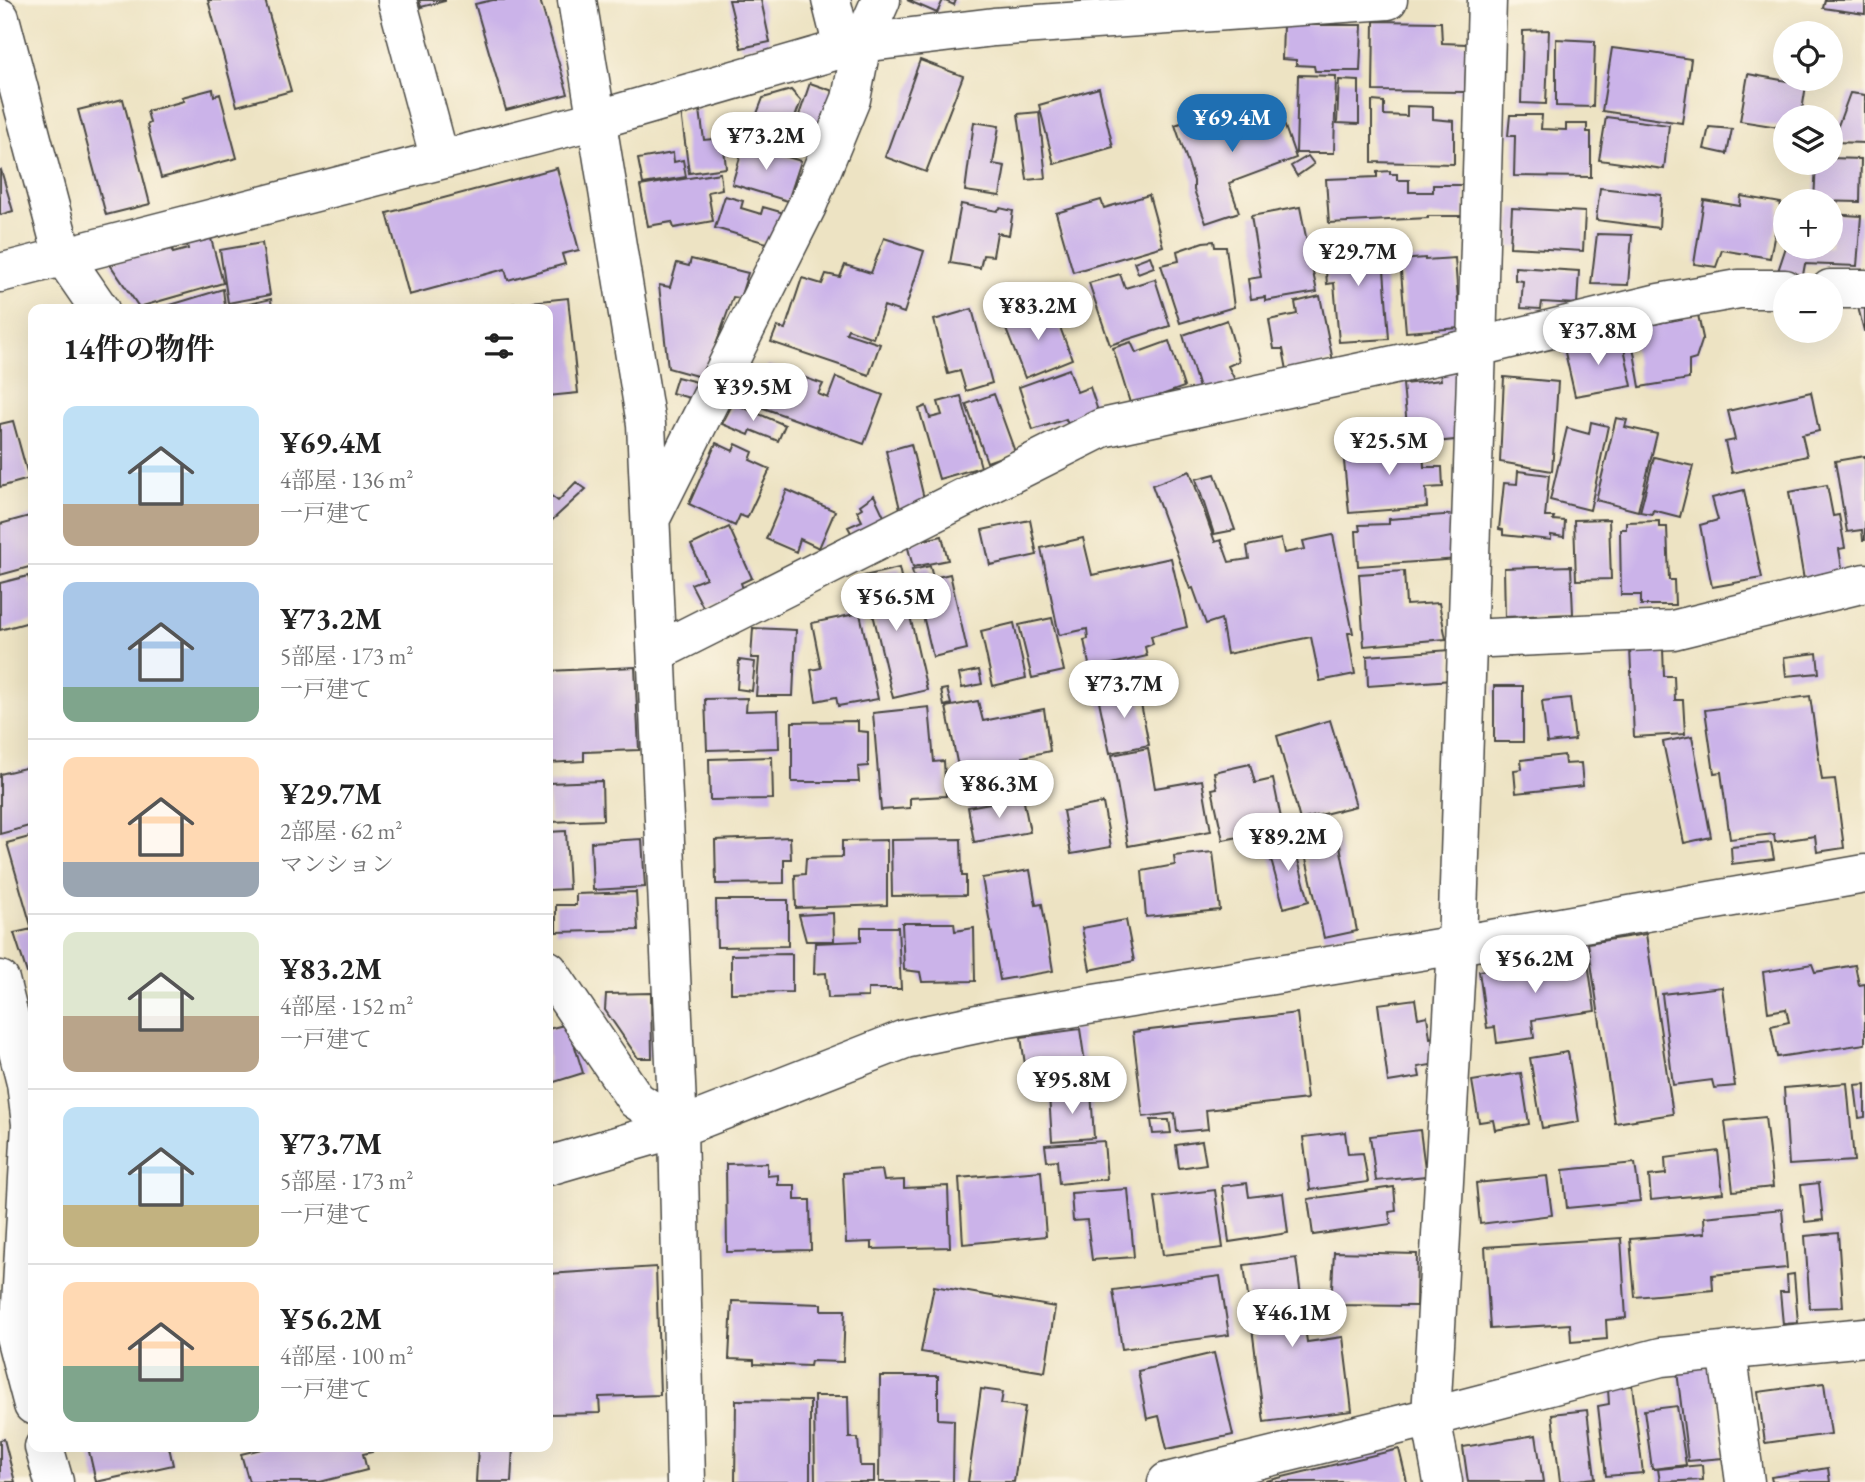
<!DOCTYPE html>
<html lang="ja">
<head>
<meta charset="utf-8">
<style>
	body { margin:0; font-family:"EB Garamond","Noto Serif JP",serif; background:#f6f6f6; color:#222; height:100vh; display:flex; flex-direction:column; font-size:26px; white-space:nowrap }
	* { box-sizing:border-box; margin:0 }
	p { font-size:23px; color:#767676 }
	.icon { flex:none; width:38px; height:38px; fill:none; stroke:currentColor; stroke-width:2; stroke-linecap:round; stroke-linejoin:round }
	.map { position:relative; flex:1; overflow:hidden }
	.sheet { position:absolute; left:28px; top:304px; width:525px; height:1148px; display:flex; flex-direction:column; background:#fff; border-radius:14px; box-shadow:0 7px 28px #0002 }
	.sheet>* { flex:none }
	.controls { position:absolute; left:1773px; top:21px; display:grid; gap:14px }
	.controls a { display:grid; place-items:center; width:70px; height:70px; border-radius:50%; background:#fff; box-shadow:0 7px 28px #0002; font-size:35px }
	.price { position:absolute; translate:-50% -60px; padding:0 16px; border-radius:24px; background:#fff; color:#222; font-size:23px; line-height:46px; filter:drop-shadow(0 2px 4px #0008) }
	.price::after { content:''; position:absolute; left:50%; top:42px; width:21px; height:16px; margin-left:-10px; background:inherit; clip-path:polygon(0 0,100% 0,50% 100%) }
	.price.selected { background:#1f6fb2; color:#fff }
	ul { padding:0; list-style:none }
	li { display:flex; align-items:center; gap:21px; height:175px; padding:0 35px }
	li+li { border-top:2px solid #e0e0e0 }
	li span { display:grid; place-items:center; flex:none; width:196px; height:140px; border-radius:14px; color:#555 }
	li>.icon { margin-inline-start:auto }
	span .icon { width:84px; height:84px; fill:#fffc; stroke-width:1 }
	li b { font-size:30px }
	h2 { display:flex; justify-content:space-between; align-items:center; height:84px; padding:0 35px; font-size:30px }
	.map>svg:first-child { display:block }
	.building { fill:#cbb3e9 }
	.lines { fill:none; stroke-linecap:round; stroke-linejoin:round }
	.minor-casing { stroke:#484742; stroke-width:41 }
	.minor { stroke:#fff; stroke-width:38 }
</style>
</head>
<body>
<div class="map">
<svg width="1865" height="1482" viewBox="0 0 1865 1482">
	<rect width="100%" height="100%" fill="#fcf5e5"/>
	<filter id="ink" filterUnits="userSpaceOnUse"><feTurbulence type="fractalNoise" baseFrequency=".0143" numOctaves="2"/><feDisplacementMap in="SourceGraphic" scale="14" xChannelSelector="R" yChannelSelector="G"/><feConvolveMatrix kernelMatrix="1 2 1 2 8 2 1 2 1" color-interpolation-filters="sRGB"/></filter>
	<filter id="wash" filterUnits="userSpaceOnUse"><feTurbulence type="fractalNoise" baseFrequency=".00686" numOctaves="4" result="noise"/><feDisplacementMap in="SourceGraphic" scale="28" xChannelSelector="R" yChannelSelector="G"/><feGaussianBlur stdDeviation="1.57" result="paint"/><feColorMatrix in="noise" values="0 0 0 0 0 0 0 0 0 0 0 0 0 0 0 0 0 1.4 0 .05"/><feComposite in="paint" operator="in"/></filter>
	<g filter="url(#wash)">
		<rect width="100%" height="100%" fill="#ede3c3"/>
		<g id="blocks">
			<path class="building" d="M208 0H265L291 91 237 106Z
				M419 0H445V1L421 7Z
				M493 0H540L568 94 506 110 475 4Z
				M729 0H761L770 42 741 48Z
				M907 0H956L954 5 943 0 937 13Z
				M1825 0H1865V14L1823 8Z
				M1374 21 1441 22 1442 43 1467 44 1465 92 1373 91Z
				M1283 25H1362L1360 71H1315L1314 66 1296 65V60L1282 59Z
				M1549 30 1546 104 1521 103 1523 31Z
				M1556 39 1595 41 1593 107 1556 106Z
				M1612 48 1652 53 1691 59 1682 123 1602 111Z
				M920 60 963 76 926 172 885 157Z
				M1748 74 1787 81V79H1807L1801 117H1785V128L1740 121Z
				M1298 75 1336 76 1334 153H1296Z
				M1339 80 1359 81V124L1337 123Z
				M810 83 833 91 820 146 792 136Z
				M1099 88 1113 147 1054 164 1039 105Z
				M213 89 214 96 220 94 237 158 161 178 147 125 150 123 147 111 184 101 182 97Z
				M791 90 801 101 787 139 752 127 763 98Z
				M1850 93 1865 95V143L1832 142Z
				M123 99 150 204 106 215 78 110Z
				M1276 101 1296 158 1229 183 1239 212 1206 223 1194 190V181L1175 125 1202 116 1205 126Z
				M1372 101 1384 102V115L1407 116V106L1433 107V119L1454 121V164L1372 162Z
				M700 110 704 140 723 138 726 168 689 173 681 112Z
				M1039 112 1046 178 1027 180 1018 114Z
				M1510 115H1542L1541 129 1566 130V124H1587V132H1591V177L1514 176 1515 136H1508Z
				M1606 117 1669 125 1664 169 1599 160Z
				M974 122 999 126 993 164 1005 166 1000 196 965 191Z
				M1709 127 1732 129 1727 154 1704 149Z
				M744 144 801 161 788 201 732 184Z
				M673 153 674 162 683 160 686 177 643 184 638 159Z
				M1308 156 1314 164 1297 176 1291 166Z
				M1830 158 1861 159 1860 202 1814 201 1816 163H1830Z
				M557 168 579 250 562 254 565 264 508 280 505 269 409 295 387 213Z
				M1 170 13 211 0 215V171Z
				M1390 171V174H1397V180H1409V192H1433V185H1464V216H1428V218L1329 223 1326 179 1377 177V172Z
				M720 173 722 189 708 192 713 221 674 228 672 222 648 226 640 186Z
				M1600 188 1661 195 1659 228 1596 220Z
				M1149 195 1163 246 1073 272 1056 213 1101 200 1104 208Z
				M725 196 743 201 741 208 761 214 763 207 784 213 774 245 715 228Z
				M1741 196 1781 203 1770 258 1722 250 1716 267 1694 264 1704 200 1740 206Z
				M961 204 997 211 1000 208 1013 211 1009 235 997 233 993 256 983 255 980 268 950 263Z
				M1300 207 1317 292 1265 301V297L1251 299 1248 279 1261 277 1251 216Z
				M1512 208 1585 212 1583 251 1510 247Z
				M1830 214 1861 216 1857 266 1805 264 1803 275 1777 274 1786 247H1830Z
				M1597 234 1632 235 1628 285 1591 284Z
				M210 235 223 283 139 307 109 263 170 245 173 253 188 249 186 241Z
				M1376 235V242H1382L1389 339 1339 342 1334 283 1327 284 1324 244H1332L1331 239Z
				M884 238 924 251 904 313 884 306 873 338 848 329 846 333 880 344 869 375 771 342 777 327 785 329 802 278 822 284 826 274 840 277 845 265 871 273Z
				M1214 241 1215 247H1226L1234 307 1180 323 1161 265 1179 261 1177 251 1203 242Z
				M262 243 270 295 228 303 220 250Z
				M1150 256 1154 267 1138 273 1134 262Z
				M1425 258V260L1455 258 1460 328 1406 332 1400 260Z
				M691 259 748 273 740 298 733 297 704 378 668 368 659 285 670 287 677 263 689 266Z
				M1515 267 1579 271 1577 304 1542 302 1541 309 1521 308 1523 281 1515 280Z
				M1120 274 1125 288 1155 279 1170 326 1110 345 1089 283Z
				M223 289 225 306 230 307 231 310H154Z
				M1320 296 1333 361 1287 370 1283 349H1274L1269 320 1297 314 1295 302Z
				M568 298 578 393 548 396V310H512V304Z
				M271 299 272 310H235V307Z
				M1857 303H1865V331H1864Z
				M1052 306 1072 359 1025 378 1004 324Z
				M972 309 992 383 966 391 960 371 948 374 934 320Z
				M1698 315 1703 338 1696 359 1689 361V379L1640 387 1630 329Z
				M1227 320 1239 361 1228 366 1236 382 1201 395 1183 335Z
				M1603 339V346L1623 343 1632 386 1575 396 1564 348Z
				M1169 341 1184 387 1131 406 1113 348 1131 342 1136 353Z
				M768 365 823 384 818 394 828 398 836 377 883 395 864 444 741 400 747 383 759 387Z
				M1069 369 1077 392 1090 387 1100 417 1069 427 1066 419 1033 430 1019 387Z
				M1457 371 1464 439 1416 444 1417 436 1408 437 1403 384 1441 380 1440 372Z
				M677 377 697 382 693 399 672 393Z
				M1504 377 1558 382 1552 471 1500 462Z
				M1811 392 1819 431 1802 435 1807 456 1732 473 1725 442 1735 440 1728 411Z
				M994 394 1015 452 987 462 966 404Z
				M961 396 981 467 939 479 919 409 926 406 930 418 942 415 938 402Z
				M733 403 785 425 778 441 751 430 749 435 722 424Z
				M1616 418 1627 420 1625 427 1657 434 1638 511 1596 500Z
				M13 421 29 479 0 487V424Z
				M1591 422 1608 426 1590 510 1550 500 1567 428 1589 434Z
				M1399 437V448L1423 447 1424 467H1442L1443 487 1426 488 1427 507 1349 513 1343 451 1375 449 1376 438Z
				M716 443 733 451 736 444 753 452 750 460 770 469 747 518 740 515 735 526 689 504Z
				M911 444 926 507 901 513 886 451Z
				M1865 456V540H1863L1862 530 1847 532 1835 461Z
				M1654 457 1693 466 1680 517 1653 510 1652 514 1640 512Z
				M1190 471 1215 542 1221 540 1229 562 1249 559 1247 546 1281 539 1284 553 1305 549 1303 541 1333 535 1353 633H1348L1355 674 1320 681 1311 637 1227 654 1221 619 1206 624 1193 588 1190 589 1152 485Z
				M1518 471 1549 475 1545 517H1554L1553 520 1565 521 1564 537 1551 535V540L1503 535V530L1499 529 1504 483 1517 484Z
				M1215 474 1235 530 1214 534 1196 479Z
				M576 482 586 489 548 524V497L550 495 558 501Z
				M1827 485 1833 516 1839 515 1845 548 1839 549 1843 573 1804 580 1789 492Z
				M787 490 835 511 819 548 800 539 796 552 766 539Z
				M1744 490 1762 578 1712 587 1700 525 1718 520 1712 498Z
				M874 495 888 525 856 542 848 527 862 521 857 511 862 508 860 505Z
				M1458 514 1459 559 1358 566 1356 531H1360L1359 525 1389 524V519Z
				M33 515V566L0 575V524Z
				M1609 519 1611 579 1576 580 1574 520Z
				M1030 520 1037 555 990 565 982 530Z
				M1659 521V527H1667L1669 580H1674L1675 605H1641V595H1621L1620 529H1626V522Z
				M729 527 752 578 741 583 744 592 704 609 691 584 706 578 691 545Z
				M942 536 948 560 913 567 907 544Z
				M1083 538 1092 575 1171 558 1187 627 1151 636 1153 644 1145 647 1147 656 1090 669 1084 640 1088 639 1087 629 1059 635 1041 548Z
				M930 566 933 578 950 574 967 649 933 657 912 570Z
				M1571 566 1573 614 1505 617 1504 568Z
				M899 568 927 690 893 698 864 576Z
				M1404 571 1406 605 1439 603 1446 639 1364 646 1359 574Z
				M28 576 31 584 33 583V621L0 630V583Z
				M860 613 878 699 838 706 836 697 816 701 811 670 821 668 812 623Z
				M1052 618 1064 671 1032 678 1019 625Z
				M1014 623 1026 678 993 686 981 631Z
				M753 628 796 630 793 696H756L759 658H751Z
				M1630 648 1663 649 1664 676H1674L1675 700H1683L1685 734 1634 737Z
				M1450 650 1452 680 1368 686 1367 656Z
				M1817 653 1819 673 1786 676 1784 657Z
				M739 660 755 662 752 691 737 689Z
				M635 667 639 750 584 752V761L548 763V671Z
				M979 670 982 684 962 688 959 674Z
				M1494 686H1523V742H1494Z
				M1138 688 1149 745 1110 753 1098 696Z
				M947 689 951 704 944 706 941 690Z
				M1810 696 1822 780 1835 779 1844 848 1817 852 1815 836 1775 842 1774 834 1730 839 1721 772 1714 773 1705 710Z
				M747 698 746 711 778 710 779 748 707 750 705 699Z
				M1570 698 1575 740 1547 743 1542 701Z
				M978 701 983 721 1044 709 1050 751 1023 757 1026 774 999 778 1000 786 963 792 946 707Z
				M929 707 934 762 944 761 946 796 910 798V808L881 810 873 713Z
				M1330 720 1356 806 1300 820 1277 736Z
				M858 721V731L868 732V766L858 767 859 782H792V722Z
				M1692 736 1711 837 1684 843 1663 742Z
				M1148 748 1155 788 1202 780 1211 831 1128 846 1112 755Z
				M1564 755 1565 764 1581 763 1583 786 1516 793 1514 770 1522 769 1521 760Z
				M772 757 773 799 710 800 709 759Z
				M1250 764 1255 783 1273 779 1282 823 1248 831 1249 835 1223 840 1212 789 1217 788 1214 772Z
				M33 766V825L0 834V774Z
				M602 781 603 820 550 822 548 783Z
				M1023 797 1030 832 974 842 968 807Z
				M1103 803 1111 847 1071 854 1063 811Z
				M566 831 569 889 548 890V832Z
				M1337 831 1357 931 1324 938 1302 841Z
				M33 836V972L27 973 14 933 32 929 7 843Z
				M790 837 791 859H784V883L716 884 715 840Z
				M1292 838 1309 901 1284 908 1267 845Z
				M642 839 645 887 593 890 591 842Z
				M961 839 962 876H966V895L892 896 891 840Z
				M887 840V905L796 908 795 875 805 874 806 858 842 857V841Z
				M1771 843 1774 859 1732 864 1731 847Z
				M1213 852 1220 910 1146 917 1142 871 1175 865 1174 856Z
				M1030 870 1036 905 1042 904 1053 971 1000 980 982 878Z
				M636 892 638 930 556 932V905H576V894Z
				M716 900H788V946L717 947Z
				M833 913 834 941H806L799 915Z
				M1126 920 1134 961 1090 970 1082 928Z
				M902 923H954L955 931 974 928 975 981 922 982 920 972 904 970Z
				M861 927H898L901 989H868V997L828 998 826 973 814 974 815 943 861 941Z
				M1646 934 1673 1114 1615 1123 1588 943Z
				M792 954V992L731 993V955Z
				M1587 956 1595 1011 1532 1020 1534 1038 1497 1043 1495 1027 1487 1028 1479 971Z
				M1812 964 1815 972 1855 965 1859 985 1865 984V1044L1777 1057 1771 1026 1789 1022 1786 1009 1768 1012 1763 972Z
				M1722 987 1735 1086 1714 1088 1712 1080 1673 1085 1662 994Z
				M651 993 652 1058H638L605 1010 606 994Z
				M1415 999 1418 1018 1427 1016 1430 1038 1434 1037 1437 1064 1418 1067 1420 1077 1388 1082 1378 1004Z
				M1297 1013 1307 1099 1206 1110 1208 1129 1177 1132 1175 1113 1143 1117 1133 1032Z
				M568 1024 583 1073 548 1084V1029Z
				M1080 1029 1088 1083 1029 1092 1021 1037Z
				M1568 1052 1579 1122 1542 1128 1530 1058Z
				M1521 1073 1529 1124 1495 1130 1493 1120 1479 1122 1472 1081Z
				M1847 1083 1854 1161 1789 1165 1784 1088Z
				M1865 1084V1117L1859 1118 1855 1085Z
				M1091 1091 1094 1138 1052 1141 1049 1095Z
				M1765 1117 1773 1187 1733 1191 1725 1121Z
				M1151 1120H1169L1171 1133 1153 1134Z
				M1420 1130 1426 1176 1376 1181 1370 1136Z
				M1345 1132 1348 1154 1363 1153 1368 1182 1310 1190 1303 1137Z
				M1104 1141 1107 1179 1059 1184 1057 1160 1047 1161 1045 1145Z
				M1202 1141 1206 1164 1179 1168 1176 1145Z
				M1718 1151 1723 1193 1651 1200 1649 1176 1666 1174 1665 1158Z
				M767 1163V1176L778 1175V1185H795V1200H810L811 1250 727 1252 726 1164Z
				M1635 1163 1640 1201 1567 1208 1563 1170Z
				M882 1170 884 1181 904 1180V1188L948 1186 950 1247 872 1249V1242L846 1243 843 1173Z
				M1041 1171 1046 1236 963 1244 959 1178Z
				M1547 1176 1552 1215 1480 1224 1476 1183Z
				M1247 1183 1249 1197 1283 1193 1288 1233 1229 1242 1222 1186Z
				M1819 1183 1823 1220 1805 1222 1801 1185Z
				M1394 1187 1396 1211 1389 1212 1391 1224 1313 1235 1308 1199Z
				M1128 1189 1134 1257 1092 1260 1087 1220 1073 1221 1071 1193Z
				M1215 1190 1223 1248 1163 1255 1155 1197Z
				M1782 1209 1787 1268 1712 1275 1713 1290 1635 1297 1630 1239 1705 1233 1704 1217Z
				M1838 1233 1843 1307 1810 1308 1805 1236Z
				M1621 1238 1626 1318 1606 1320 1607 1339 1571 1342 1570 1324 1490 1329 1485 1247Z
				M1334 1252 1417 1254 1416 1306 1331 1305Z
				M1296 1258 1307 1342 1343 1337 1352 1411 1264 1422 1244 1265Z
				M656 1267 660 1395 599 1397 600 1413 548 1414V1274Z
				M1794 1274 1798 1323 1783 1324 1780 1292H1788L1787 1275Z
				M1220 1276 1229 1335 1122 1349 1113 1290Z
				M934 1286 1055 1307 1045 1372 921 1352Z
				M732 1301 821 1304V1310H845L843 1362 811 1361 810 1366 754 1364V1360L729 1359Z
				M1214 1353 1233 1435 1167 1449 1159 1416 1147 1419 1138 1371Z
				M1713 1366 1723 1458 1688 1461 1677 1371Z
				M880 1376H938V1419L954 1420 953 1482H879Z
				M1824 1383 1831 1434 1765 1443 1758 1392Z
				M1632 1385 1643 1473 1606 1476 1598 1406 1609 1404 1608 1389Z
				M981 1389 1003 1392 1001 1404 1025 1407 1014 1482H968Z
				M814 1396H848L849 1438H858L860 1466H874V1482H815Z
				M736 1400 810 1401V1482H735Z
				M1677 1406 1686 1465 1652 1469 1644 1410Z
				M1587 1410 1595 1478 1560 1482 1552 1414Z
				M1536 1435 1543 1482H1468L1463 1447Z
				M4 1439 15 1482H0V1440Z
				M88 1447H169L173 1465 96 1482Z
				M270 1447H371L372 1452 363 1454 367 1470 320 1482H249L241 1454Z
				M478 1447H513L511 1482H476Z
				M1399 1449 1407 1482H1266V1481Z
				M1702 1465 1703 1480 1660 1482 1658 1469Z
				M1828 1468 1830 1482H1772L1771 1477Z"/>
		</g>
	</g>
	<g filter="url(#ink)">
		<use href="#blocks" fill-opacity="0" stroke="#484742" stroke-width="2"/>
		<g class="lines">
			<g class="minor-casing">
				<path id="minor" d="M397 0 440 160
					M577 0 646 424 678 1128 686 1482
					M831 0 843 48
					M0 18 63 256 100 310
					M0 273 596 120 862 43 994 27 1388 0
					M1830 289H1865
					M651 518 807 206 851 99 862 43 881 0
					M1467 639 1673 630 1865 583
					M657 652 1102 428 1477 347 1659 303 1739 289H1785
					M548 970 636 1100 678 1128
					M0 980 26 1083 31 1124 20 1323
					M548 1166 678 1128 905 1039 996 1020 1457 945 1865 874
					M12 1325 33 1405
					M1727 1350 1745 1482
					M44 1447 54 1482
					M1167 1482 1431 1417 1661 1357 1865 1337
					M1443 1482 1431 1417 1457 945 1477 347 1487 0"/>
			</g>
			<use href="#minor" class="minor"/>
		</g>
	</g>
</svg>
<div class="controls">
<a><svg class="icon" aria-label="locate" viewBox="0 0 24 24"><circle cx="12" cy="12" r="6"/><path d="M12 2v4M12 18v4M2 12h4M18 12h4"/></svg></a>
<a><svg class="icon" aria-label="layers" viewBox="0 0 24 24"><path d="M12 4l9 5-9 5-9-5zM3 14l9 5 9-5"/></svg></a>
<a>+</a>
<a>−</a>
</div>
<b class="price selected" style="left:1232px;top:154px">¥69.4M</b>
<b class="price" style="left:766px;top:172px">¥73.2M</b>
<b class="price" style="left:1358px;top:288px">¥29.7M</b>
<b class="price" style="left:1038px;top:342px">¥83.2M</b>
<b class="price" style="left:1598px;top:367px">¥37.8M</b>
<b class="price" style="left:753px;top:423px">¥39.5M</b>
<b class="price" style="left:1389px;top:477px">¥25.5M</b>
<b class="price" style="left:896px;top:633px">¥56.5M</b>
<b class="price" style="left:1124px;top:720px">¥73.7M</b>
<b class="price" style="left:999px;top:820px">¥86.3M</b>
<b class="price" style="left:1288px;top:873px">¥89.2M</b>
<b class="price" style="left:1535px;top:995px">¥56.2M</b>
<b class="price" style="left:1072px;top:1116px">¥95.8M</b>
<b class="price" style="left:1292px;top:1349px">¥46.1M</b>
<section class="sheet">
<h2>14件の物件<svg class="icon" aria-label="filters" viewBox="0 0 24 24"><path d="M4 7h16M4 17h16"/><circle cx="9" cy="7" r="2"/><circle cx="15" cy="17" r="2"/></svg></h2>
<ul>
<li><span style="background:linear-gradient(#bfe0f5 70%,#b9a48a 0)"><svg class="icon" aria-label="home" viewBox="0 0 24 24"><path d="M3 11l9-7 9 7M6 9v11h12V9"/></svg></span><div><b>¥69.4M</b><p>4部屋 · 136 m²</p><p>一戸建て</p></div></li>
<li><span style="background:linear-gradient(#a9c7e8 75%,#7fa58c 0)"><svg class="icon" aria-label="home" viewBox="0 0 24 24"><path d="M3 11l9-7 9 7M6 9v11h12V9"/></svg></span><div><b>¥73.2M</b><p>5部屋 · 173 m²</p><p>一戸建て</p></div></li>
<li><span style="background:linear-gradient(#ffd9b3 75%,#9aa5b1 0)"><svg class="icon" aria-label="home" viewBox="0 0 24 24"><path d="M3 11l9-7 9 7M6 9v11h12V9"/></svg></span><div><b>¥29.7M</b><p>2部屋 · 62 m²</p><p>マンション</p></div></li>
<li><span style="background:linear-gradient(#dfe7d0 60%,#b9a48a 0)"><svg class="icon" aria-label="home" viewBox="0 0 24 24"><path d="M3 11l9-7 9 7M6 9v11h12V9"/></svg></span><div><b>¥83.2M</b><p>4部屋 · 152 m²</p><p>一戸建て</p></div></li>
<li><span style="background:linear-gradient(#bfe0f5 70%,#c2b280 0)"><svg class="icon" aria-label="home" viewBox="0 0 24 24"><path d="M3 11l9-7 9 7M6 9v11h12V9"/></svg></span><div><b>¥73.7M</b><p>5部屋 · 173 m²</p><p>一戸建て</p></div></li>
<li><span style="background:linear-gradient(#ffd9b3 60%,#7fa58c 0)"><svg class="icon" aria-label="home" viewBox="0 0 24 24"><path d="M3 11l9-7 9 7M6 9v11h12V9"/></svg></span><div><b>¥56.2M</b><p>4部屋 · 100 m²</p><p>一戸建て</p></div></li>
</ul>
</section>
</div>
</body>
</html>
